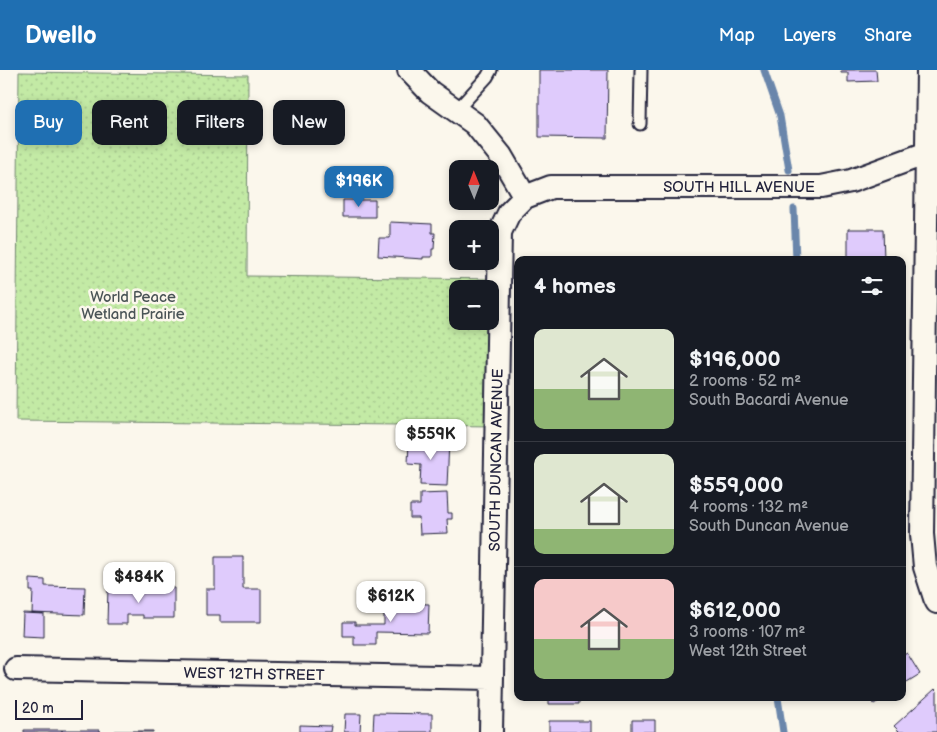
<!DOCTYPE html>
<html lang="en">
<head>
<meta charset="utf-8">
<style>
	body { margin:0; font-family:"Balsamiq Sans",sans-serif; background:#242831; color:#f1f3f6; height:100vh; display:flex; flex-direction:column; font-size:19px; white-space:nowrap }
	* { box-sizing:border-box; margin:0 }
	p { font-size:16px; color:#9ea1a6 }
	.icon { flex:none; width:28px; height:28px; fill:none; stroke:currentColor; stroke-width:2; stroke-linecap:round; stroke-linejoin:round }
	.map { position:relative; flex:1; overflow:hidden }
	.panel { position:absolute; left:514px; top:186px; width:392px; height:445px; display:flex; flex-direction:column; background:#171b24; border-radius:10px; box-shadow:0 2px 8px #0003 }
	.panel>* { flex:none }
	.guide { position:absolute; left:15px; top:30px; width:424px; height:45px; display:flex; gap:10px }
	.needle { width:32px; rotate:359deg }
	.controls { position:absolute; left:449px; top:90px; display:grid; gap:10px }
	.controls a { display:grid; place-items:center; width:50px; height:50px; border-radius:10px; background:#171b24; box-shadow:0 2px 8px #0003; font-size:25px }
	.scale { position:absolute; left:15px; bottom:12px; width:68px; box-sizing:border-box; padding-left:5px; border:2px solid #22223b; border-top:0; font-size:14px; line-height:18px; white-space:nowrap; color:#22223b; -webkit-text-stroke:4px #fbf7ec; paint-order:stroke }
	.price { position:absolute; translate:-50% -42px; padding:0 11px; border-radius:10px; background:#fff; color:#222; font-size:16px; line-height:32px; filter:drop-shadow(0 1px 2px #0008) }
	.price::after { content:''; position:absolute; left:50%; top:30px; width:15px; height:11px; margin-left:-8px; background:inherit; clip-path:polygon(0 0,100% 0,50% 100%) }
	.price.current { background:#1f6fb2; color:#fff }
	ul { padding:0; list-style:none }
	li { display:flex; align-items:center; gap:15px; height:125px; padding:0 20px }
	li+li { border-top:1px solid #363941 }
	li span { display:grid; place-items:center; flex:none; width:140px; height:100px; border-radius:10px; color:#555 }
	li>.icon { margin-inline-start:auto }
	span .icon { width:60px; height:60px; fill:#fffc; stroke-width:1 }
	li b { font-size:21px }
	h2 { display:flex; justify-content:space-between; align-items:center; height:60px; padding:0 20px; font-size:21px }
	.chip { padding:0 18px; border-radius:10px; background:#171b24; box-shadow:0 2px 8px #0003; font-size:18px; line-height:45px }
	.chip.current { background:#1f6fb2; color:#fff }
	header { display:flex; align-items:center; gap:30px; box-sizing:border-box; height:70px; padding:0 25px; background:#1f6fb2; color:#fff }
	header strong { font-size:24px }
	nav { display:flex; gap:28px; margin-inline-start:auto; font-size:18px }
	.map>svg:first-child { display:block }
	.grass { fill:url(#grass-dots); stroke:#728670; fill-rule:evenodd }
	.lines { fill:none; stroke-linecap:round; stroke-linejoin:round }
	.stream { stroke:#6a86ab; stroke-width:7 }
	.building { fill:#dfcbfc; stroke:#22223b }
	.lane-casing { stroke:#22223b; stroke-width:15 }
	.street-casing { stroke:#22223b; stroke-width:26 }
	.lane { stroke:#fbf7ec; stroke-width:11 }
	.street { stroke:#fbf7ec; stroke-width:22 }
	.labels { text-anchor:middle; stroke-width:5; stroke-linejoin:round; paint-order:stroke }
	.street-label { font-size:15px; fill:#22223b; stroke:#fbf7ec }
	.park-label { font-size:15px; fill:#4a5456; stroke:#fbf7ec }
</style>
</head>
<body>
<header>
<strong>Dwello</strong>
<nav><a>Map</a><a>Layers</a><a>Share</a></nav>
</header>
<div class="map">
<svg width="937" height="662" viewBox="0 0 937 662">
	<defs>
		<pattern id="grass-dots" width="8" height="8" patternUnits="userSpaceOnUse" patternTransform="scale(1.25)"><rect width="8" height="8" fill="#c3eaa5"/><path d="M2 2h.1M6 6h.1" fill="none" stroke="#a7c88f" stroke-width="1.8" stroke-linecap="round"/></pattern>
	</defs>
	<rect width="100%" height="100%" fill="#fbf7ec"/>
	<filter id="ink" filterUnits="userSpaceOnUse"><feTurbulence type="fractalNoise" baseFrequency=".02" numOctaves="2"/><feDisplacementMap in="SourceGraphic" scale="10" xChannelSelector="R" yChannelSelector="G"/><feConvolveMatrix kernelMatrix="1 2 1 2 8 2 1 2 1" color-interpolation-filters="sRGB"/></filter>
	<g filter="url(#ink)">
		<path class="grass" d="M19 2 248 5 247 206 499 209 497 356 16 351ZM458 219H490V251H458Z"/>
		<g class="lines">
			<path class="stream" d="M764 0 780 46 789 100
				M794 139 796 190
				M778 628 783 662"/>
		</g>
		<path class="building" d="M539 0H608L607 68 539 67Z
			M841 0H876L877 11 848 12V3H841Z
			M343 130H375V147H343Z
			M390 152 432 154V163H435L434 179H432V187H423V189L378 186 379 168H390Z
			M848 159H883L884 190H848Z
			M423 370 449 371 447 416 420 415 421 395 408 394 409 371 423 372Z
			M447 423 448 443H452V449H447L448 463 420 464 419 448H410V435H420V424Z
			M215 487H243V519H261V552H220V545H206V519H215Z
			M30 509 45 510V516L85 517 84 545 32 543 33 521H30Z
			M108 517 174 518V548H143V545H127V554H107Z
			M382 533 429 534 428 563 376 562V575H354V566H343V552H355V555H384V545H382Z
			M23 543 44 544V567L22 566Z
			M907 583 920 604 902 615V586Z
			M935 619 937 621V662H897L899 661 894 656Z
			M549 628H579V634H549Z
			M870 628H884L874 634Z
			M374 643 432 644V662H373Z
			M345 644H361L360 662H344Z
			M632 650H655V662H632Z
			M549 651H590V662H549Z
			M300 655 331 656 330 662H300Z
			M24 660H62V662H24Z
			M62 660H100V662H62Z
			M115 661H153V662H115Z"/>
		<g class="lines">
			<g class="lane-casing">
				<path id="lane" d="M456 41 487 7 491 0
					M640 54 641 0"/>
			</g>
			<g class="street-casing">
				<path id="street" d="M409 0 430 22 475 54 501 86 525 127
					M928 0 922 464 925 497 935 528 937 532
					M16 599 492 608
					M491 662 500 162 509 143 525 127 551 117H821L851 111 927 83"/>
			</g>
			<use href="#lane" class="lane"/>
			<use href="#street" class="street"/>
		</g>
	</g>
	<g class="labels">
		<g class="street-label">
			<text x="739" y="122">SOUTH HILL AVENUE</text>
			<text transform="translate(496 390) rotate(-89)" y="5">SOUTH DUNCAN AVENUE</text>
			<text transform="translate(254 604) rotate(1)" y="5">WEST 12TH STREET</text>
		</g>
		<g class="park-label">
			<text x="133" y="232">World Peace<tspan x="133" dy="17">Wetland Prairie</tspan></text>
		</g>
	</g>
</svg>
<div class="controls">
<a><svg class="needle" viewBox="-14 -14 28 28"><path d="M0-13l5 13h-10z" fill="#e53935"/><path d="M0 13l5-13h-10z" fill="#9ea1a6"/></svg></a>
<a>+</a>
<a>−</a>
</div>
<div class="scale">20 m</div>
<b class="price current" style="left:359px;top:138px">$196K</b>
<b class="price" style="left:431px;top:391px">$559K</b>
<b class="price" style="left:139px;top:534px">$484K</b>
<b class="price" style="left:391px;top:553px">$612K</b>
<div class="guide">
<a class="chip current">Buy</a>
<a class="chip">Rent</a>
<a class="chip">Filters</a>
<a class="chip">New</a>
</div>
<section class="panel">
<h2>4 homes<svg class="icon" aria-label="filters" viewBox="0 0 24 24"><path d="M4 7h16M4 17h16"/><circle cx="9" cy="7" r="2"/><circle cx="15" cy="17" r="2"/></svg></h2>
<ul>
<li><span style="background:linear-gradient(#dfe7d0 60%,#8fb573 0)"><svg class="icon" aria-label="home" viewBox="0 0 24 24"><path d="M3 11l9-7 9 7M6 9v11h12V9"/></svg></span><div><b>$196,000</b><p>2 rooms · 52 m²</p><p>South Bacardi Avenue</p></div></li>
<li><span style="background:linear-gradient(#dfe7d0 75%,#8fb573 0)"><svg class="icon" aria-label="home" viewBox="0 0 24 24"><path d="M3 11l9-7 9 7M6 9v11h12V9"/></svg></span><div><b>$559,000</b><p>4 rooms · 132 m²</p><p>South Duncan Avenue</p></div></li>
<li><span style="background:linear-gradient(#f6c9c9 60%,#8fb573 0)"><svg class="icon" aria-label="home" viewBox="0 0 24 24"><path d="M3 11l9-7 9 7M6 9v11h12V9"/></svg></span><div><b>$612,000</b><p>3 rooms · 107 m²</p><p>West 12th Street</p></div></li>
</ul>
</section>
</div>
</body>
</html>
